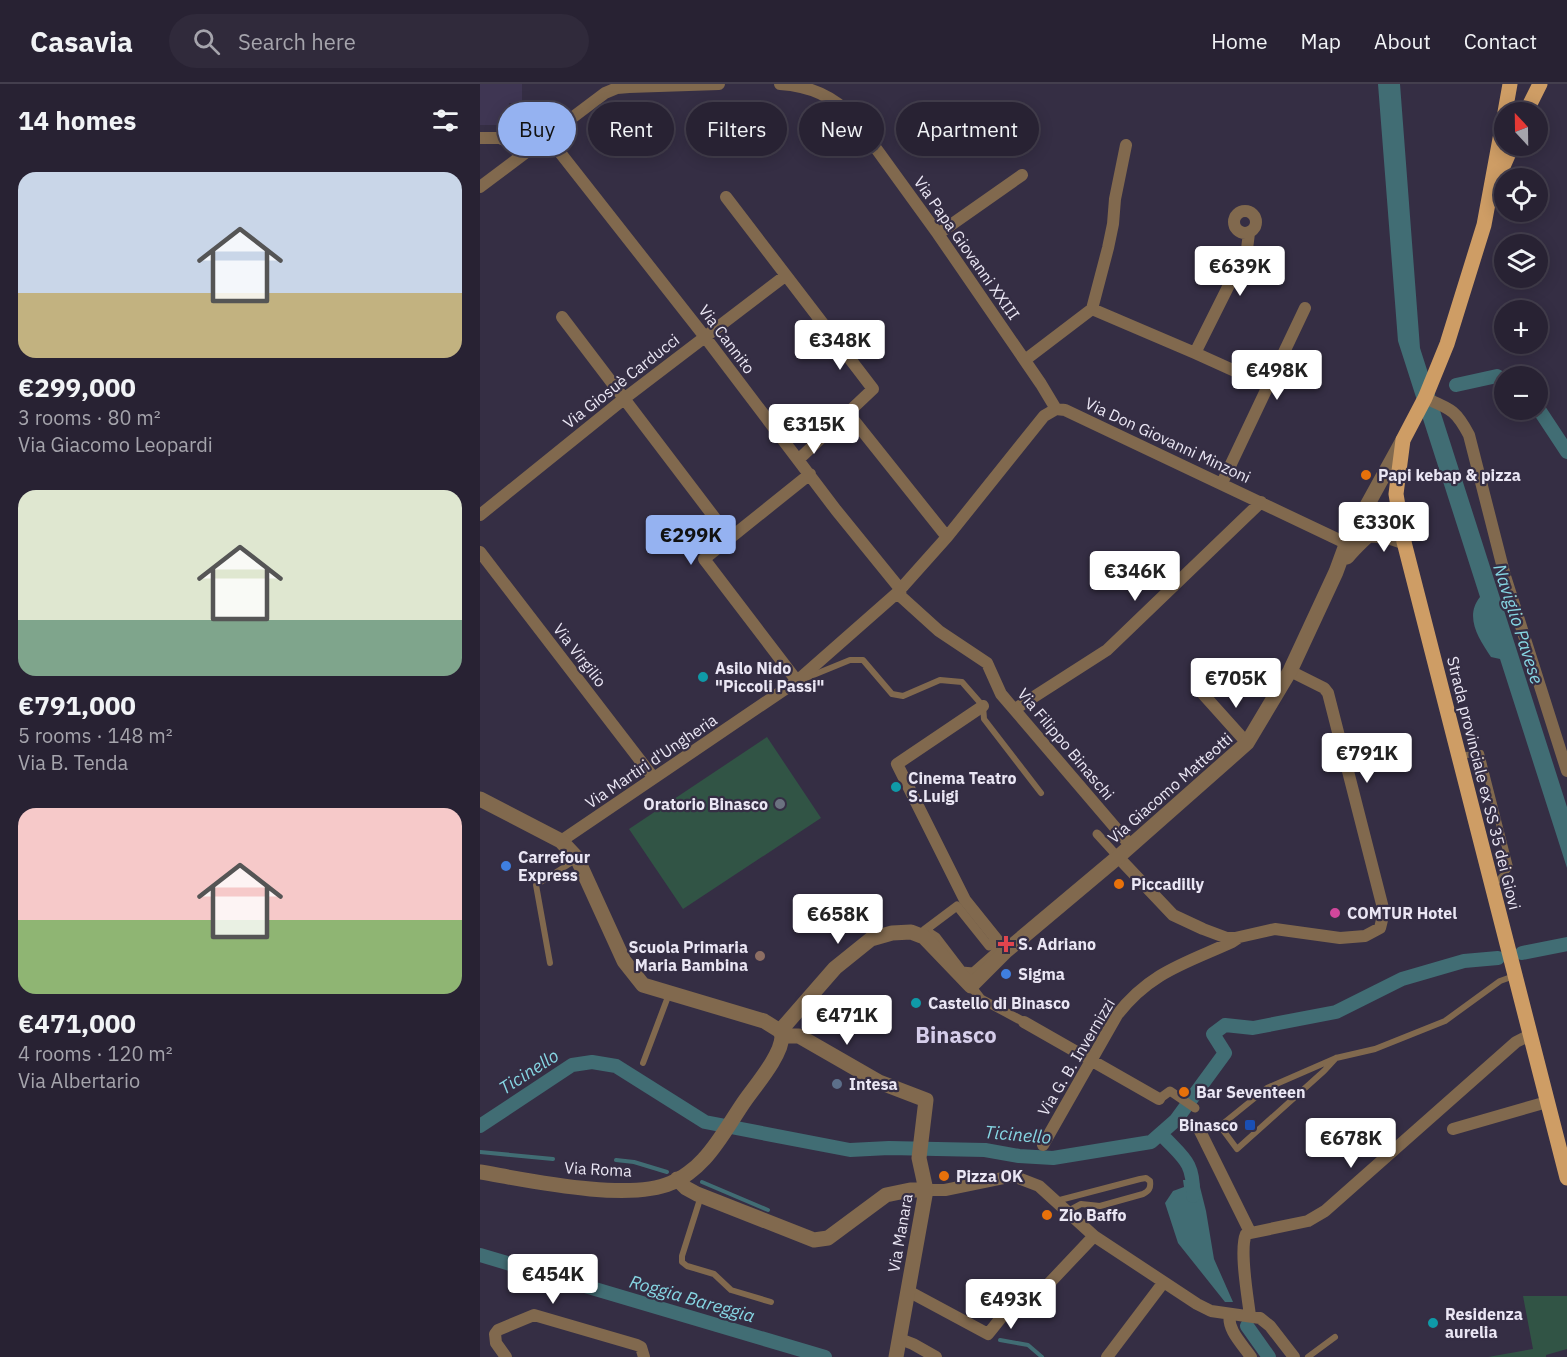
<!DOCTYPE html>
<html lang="en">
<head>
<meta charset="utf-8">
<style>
	body { margin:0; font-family:"IBM Plex Sans",sans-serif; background:#302a3b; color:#f1f3f6; height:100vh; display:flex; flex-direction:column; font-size:22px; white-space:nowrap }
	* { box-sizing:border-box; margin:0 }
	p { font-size:20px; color:#a5a4ac }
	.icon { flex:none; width:33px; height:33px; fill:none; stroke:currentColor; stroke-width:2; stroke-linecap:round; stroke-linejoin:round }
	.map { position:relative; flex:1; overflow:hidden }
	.details { display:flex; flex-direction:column; background:#282233; width:480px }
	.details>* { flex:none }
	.top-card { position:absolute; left:18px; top:18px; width:570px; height:54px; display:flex; gap:12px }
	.needle { width:39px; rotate:338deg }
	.tools { position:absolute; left:1014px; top:18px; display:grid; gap:12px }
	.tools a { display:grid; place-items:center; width:54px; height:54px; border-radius:50%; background:#282233; box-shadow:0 3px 15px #0003,0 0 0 2px #443f4e; font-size:30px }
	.price { position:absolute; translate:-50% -51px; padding:0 14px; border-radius:6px; background:#fff; color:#222; font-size:20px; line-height:39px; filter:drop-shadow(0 2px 3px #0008) }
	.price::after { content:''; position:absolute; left:50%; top:36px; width:18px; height:14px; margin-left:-9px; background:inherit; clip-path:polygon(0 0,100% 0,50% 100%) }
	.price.active { background:#95b2f1; color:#111 }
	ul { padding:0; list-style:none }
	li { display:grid; align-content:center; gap:12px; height:318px; padding:0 18px }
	li span { display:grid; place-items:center; height:186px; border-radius:18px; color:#555 }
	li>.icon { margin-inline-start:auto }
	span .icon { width:108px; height:108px; fill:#fffc; stroke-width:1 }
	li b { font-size:26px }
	h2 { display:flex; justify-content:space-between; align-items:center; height:72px; padding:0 18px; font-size:26px }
	.chip { padding:0 21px; border-radius:27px; background:#282233; box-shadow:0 3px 15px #0003,0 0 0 2px #443f4e; font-size:21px; line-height:54px }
	.chip.active { background:#95b2f1; color:#111 }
	header { display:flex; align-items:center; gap:36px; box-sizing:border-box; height:84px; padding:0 30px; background:#282233; border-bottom:2px solid #443f4e }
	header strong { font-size:28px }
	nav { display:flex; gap:33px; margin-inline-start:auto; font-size:21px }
	.search { width:420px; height:54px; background:#302a3b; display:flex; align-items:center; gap:15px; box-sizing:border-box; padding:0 21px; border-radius:33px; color:#a5a4ac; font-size:22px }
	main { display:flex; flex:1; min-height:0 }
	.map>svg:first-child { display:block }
	.built { fill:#3f3653 }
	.green { fill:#315445 }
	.water { fill:#416d74 }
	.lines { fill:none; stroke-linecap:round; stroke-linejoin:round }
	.stream { stroke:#416d74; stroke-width:4 }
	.canal { stroke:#416d74; stroke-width:14 }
	.service { stroke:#81694e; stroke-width:6 }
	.pedestrian { stroke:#81694e; stroke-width:9 }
	.minor { stroke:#81694e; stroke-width:12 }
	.tertiary { stroke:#81694e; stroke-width:15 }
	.primary { stroke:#ce9d65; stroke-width:15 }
	.food-dot { fill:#e8710a; stroke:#352e44; stroke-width:2 }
	.culture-dot { fill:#0f9aa8; stroke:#352e44; stroke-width:2 }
	.worship-dot { fill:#6b7280; stroke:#352e44; stroke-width:2 }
	.shop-dot { fill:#3f7fe0; stroke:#352e44; stroke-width:2 }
	.hotel-dot { fill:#d1479c; stroke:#352e44; stroke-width:2 }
	.health-dot { fill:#e0444e; stroke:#352e44; stroke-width:2 }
	.education-dot { fill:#8d6e63; stroke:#352e44; stroke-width:2 }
	.service-dot { fill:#5c6f8a; stroke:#352e44; stroke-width:2 }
	.transit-dot { fill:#1a4fb4; stroke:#352e44; stroke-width:2 }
	.labels { text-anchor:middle; stroke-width:4.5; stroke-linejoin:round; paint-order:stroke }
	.street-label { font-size:16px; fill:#eae6f4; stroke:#352e44 }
	.poi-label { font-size:16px; font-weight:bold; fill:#eae6f4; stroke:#352e44; text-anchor:start }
	.water-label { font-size:18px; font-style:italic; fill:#86d6e3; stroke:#352e44 }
	.district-label { font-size:22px; font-weight:bold; fill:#d5cdea; stroke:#352e44 }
</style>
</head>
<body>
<header>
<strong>Casavia</strong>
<div class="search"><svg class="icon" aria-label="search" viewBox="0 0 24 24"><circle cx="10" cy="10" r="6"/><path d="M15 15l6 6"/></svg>Search here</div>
<nav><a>Home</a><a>Map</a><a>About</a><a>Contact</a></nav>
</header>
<main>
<section class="details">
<h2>14 homes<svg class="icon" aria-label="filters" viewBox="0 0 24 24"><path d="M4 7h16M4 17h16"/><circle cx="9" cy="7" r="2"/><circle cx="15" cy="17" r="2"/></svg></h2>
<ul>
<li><span style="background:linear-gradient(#c9d6e8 65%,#c2b280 0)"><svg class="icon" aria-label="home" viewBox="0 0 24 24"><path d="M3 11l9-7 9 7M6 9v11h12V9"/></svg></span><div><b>€299,000</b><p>3 rooms · 80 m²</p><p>Via Giacomo Leopardi</p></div></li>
<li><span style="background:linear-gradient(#dfe7d0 70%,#7fa58c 0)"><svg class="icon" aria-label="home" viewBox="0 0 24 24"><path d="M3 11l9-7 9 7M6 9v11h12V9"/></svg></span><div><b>€791,000</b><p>5 rooms · 148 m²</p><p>Via B. Tenda</p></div></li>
<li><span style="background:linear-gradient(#f6c9c9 60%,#8fb573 0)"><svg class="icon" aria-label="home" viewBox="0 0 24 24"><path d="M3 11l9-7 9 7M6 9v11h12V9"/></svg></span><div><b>€471,000</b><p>4 rooms · 120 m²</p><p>Via Albertario</p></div></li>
</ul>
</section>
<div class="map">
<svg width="1087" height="1273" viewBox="0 0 1087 1273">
	<rect width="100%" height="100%" fill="#352e44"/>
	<path class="built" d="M0 0H42V19H29L28 41H0Z"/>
	<path class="green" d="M287 653 341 734 203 825 149 745Z
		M1043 1212H1087V1265L1066 1271V1273H1008L1053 1265Z"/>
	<path class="water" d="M898 0H920L940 264 1087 723V784L1020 575 1011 573C999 555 984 533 1000 513L918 257Z
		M718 1095 726 1127 734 1175 753 1218H745L698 1159 685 1119 693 1107 704 1103 703 1096H706L708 1103 710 1102 709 1097Z"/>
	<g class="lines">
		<path class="stream" d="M0 1068 73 1075
			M136 1076 154 1078 187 1088
			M222 1098 288 1126
			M520 1256 548 1261 562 1273"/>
		<path class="canal" d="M976 301 1017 292 1024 296
			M1058 324 1087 368
			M1042 869 1087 860
			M0 1042 92 981 112 978 136 982 225 1038 370 1066 409 1064 505 1066 539 1072 573 1074 671 1058 696 1036 745 969 733 950 745 941 773 944 856 928 922 895 984 877 1018 874
			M681 1050C703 1074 714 1077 713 1112
			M0 1171 345 1273
			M767 1242 789 1273"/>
		<path class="service" d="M326 594 370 576H383L412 610 423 612 460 596 482 598 503 622 504 635 561 709
			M979 672 1001 669 1030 783 1015 800
			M70 879 56 801 97 775
			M856 974 844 987 757 1065 740 1042 787 1004 856 974 895 965 965 937 1020 897 1034 892
			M163 979 189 910
			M221 1112 202 1172V1178L207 1182 234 1190 251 1206 291 1218
			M576 1117 660 1095 666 1094 670 1097C671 1104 669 1107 663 1110L620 1122 601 1120 588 1127
			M828 1273 855 1253"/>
		<path class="pedestrian" d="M617 750 638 773
			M477 822 509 862 513 858 519 865 493 888 482 887 456 853 445 846Z
			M491 902 501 915 544 938
			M679 1015 690 1007 715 1024"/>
		<path class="minor" d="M300 0C330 2 353 12 374 34L458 150 561 300 576 325
			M67 52 225 253 356 426 421 506
			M0 54H20L48 67
			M0 103 125 9 137 4 149 3 239 0
			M246 113 393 305 318 376
			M754 138a11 11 0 1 1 22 0a11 11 0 1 1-22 0Z
			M458 150 542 91
			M612 225 715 269 788 302
			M82 233 250 454
			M715 269 767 165 769 149
			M545 276 612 225 628 164 633 140 635 115 646 61
			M945 314C971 325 976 326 989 351L1025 492 1087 687
			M368 329 467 453
			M742 399 825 224
			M0 431 145 314 305 192
			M0 468 173 693
			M417 509 459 547 507 579 521 610 651 762
			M317 597 224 475 330 390
			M723 610 767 659
			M503 622 417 680 485 816 526 867
			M535 625 627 566 781 418
			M81 757 317 597 417 509 467 453 564 332 576 325 585 326 874 463
			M638 773 693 831 723 845 747 854H755L795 845 860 854 885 852 900 844 904 828 848 609 844 604 810 587
			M544 938 679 1015
			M973 1045 1067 1018
			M720 1047 770 1148
			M563 1061 637 931C670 888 706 879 752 858L758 854
			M446 1106H465L533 1092 559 1102 614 1152 717 1220 731 1227 780 1234 790 1242 814 1273
			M428 1207 508 1250C516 1241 534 1214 546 1212 551 1211 554 1211 560 1209L614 1152
			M750 1230C746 1245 763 1261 771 1273
			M770 1232C768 1214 759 1166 766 1150L828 1137 845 1127 1036 958 1050 951
			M420 1255 433 1260 456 1273
			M26 1273 16 1259 15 1250 18 1246 54 1231 157 1261 161 1263 164 1273
			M627 1273 683 1199"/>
		<path class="tertiary" d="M891 451 906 452 924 458
			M867 473C882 455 900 441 918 425
			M0 715 81 757 97 774 144 877 163 901 284 937 300 947 302 952
			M300 947 355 884 391 855 412 849 431 848 444 853 491 902 526 867 638 773 767 659 810 587 856 488 867 458 923 356
			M302 952H319L399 998 446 1016 439 1074 446 1106 416 1273
			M0 1088C47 1096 148 1118 191 1099 202 1095 216 1084 224 1075 239 1059 251 1037 264 1018 275 1002 302 971 302 952
			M197 1095 206 1104 217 1110 334 1156 348 1154 406 1111 430 1106H446"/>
		<path class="primary" d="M1025 28 1030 0
			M1046 28 1060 0
			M1024 33 1004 141 967 260 945 314 923 356 916 410 924 458 1087 1094
			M1021 87 1032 62"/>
	</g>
	<g class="food-dot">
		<circle cx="886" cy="391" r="6"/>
		<circle cx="639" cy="800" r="6"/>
		<circle cx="704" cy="1008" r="6"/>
		<circle cx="464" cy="1092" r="6"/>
		<circle cx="567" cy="1131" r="6"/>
	</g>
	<g class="culture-dot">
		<circle cx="223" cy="593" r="6"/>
		<circle cx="416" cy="703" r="6"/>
		<circle cx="436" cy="919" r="6"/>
		<circle cx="953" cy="1239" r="6"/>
	</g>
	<circle class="worship-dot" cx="300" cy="720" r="6"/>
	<g class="shop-dot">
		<circle cx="26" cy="782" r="6"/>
		<circle cx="526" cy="890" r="6"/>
	</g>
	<circle class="hotel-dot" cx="855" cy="829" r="6"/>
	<path class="health-dot" d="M523 851h6v6h6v6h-6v6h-6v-6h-6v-6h6z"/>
	<circle class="education-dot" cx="280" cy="872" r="6"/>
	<circle class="service-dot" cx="357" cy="1000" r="6"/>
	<rect class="transit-dot" x="764" y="1035" width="12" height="12" rx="3"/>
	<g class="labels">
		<g class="street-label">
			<text transform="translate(487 164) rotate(55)" y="6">Via Papa Giovanni XXIII</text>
			<text transform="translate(247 255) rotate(53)" y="6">Via Cannito</text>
			<text transform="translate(141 297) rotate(-38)" y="6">Via Giosuè Carducci</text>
			<text transform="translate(688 356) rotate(25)" y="6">Via Don Giovanni Minzoni</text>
			<text transform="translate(100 571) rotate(52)" y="6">Via Virgilio</text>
			<text transform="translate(586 660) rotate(50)" y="6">Via Filippo Binaschi</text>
			<text transform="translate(171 677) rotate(-34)" y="6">Via Martiri d'Ungheria</text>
			<text transform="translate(1004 699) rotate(76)" y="6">Strada provinciale ex SS 35 dei Giovi</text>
			<text transform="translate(690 704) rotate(-41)" y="6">Via Giacomo Matteotti</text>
			<text transform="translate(596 973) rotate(-59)" y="6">Via G. B. Invernizzi</text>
			<text transform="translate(118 1085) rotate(3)" y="6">Via Roma</text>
			<text transform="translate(420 1149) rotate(-80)" y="6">Via Manara</text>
		</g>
		<g class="poi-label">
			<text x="898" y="397">Papi kebap &amp; pizza</text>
			<text x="235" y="590">Asilo Nido<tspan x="235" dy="18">"Piccoli Passi"</tspan></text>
			<text x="428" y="700">Cinema Teatro<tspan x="428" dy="18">S.Luigi</tspan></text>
			<text x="288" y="726" text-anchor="end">Oratorio Binasco</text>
			<text x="38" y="779">Carrefour<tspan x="38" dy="18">Express</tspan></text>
			<text x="651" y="806">Piccadilly</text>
			<text x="867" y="835">COMTUR Hotel</text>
			<text x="538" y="866">S. Adriano</text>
			<text x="268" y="869" text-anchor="end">Scuola Primaria<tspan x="268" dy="18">Maria Bambina</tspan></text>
			<text x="538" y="896">Sigma</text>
			<text x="448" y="925">Castello di Binasco</text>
			<text x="369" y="1006">Intesa</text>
			<text x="716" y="1014">Bar Seventeen</text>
			<text x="758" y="1047" text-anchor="end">Binasco</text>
			<text x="476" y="1098">Pizza OK</text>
			<text x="579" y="1137">Zio Baffo</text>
			<text x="965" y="1236">Residenza<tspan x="965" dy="18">aurelia</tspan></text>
		</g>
		<g class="water-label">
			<text transform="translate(1038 540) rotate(72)" y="6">Naviglio Pavese</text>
			<text transform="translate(49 988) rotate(-33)" y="6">Ticinello</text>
			<text transform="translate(538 1051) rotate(5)" y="6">Ticinello</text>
			<text transform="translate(212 1215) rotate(16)" y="6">Roggia Bareggia</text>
		</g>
		<g class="district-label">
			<text x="476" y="959">Binasco</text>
		</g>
	</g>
</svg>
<div class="tools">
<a><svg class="needle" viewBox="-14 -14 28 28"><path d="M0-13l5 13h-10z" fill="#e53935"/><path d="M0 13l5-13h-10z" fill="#a5a4ac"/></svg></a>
<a><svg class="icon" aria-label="locate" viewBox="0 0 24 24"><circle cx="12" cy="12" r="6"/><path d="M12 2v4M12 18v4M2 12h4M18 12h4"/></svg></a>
<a><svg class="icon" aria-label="layers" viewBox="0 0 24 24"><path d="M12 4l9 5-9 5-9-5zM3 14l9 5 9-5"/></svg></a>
<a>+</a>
<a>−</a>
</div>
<b class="price" style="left:760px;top:213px">€639K</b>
<b class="price" style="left:360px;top:287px">€348K</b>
<b class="price" style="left:797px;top:317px">€498K</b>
<b class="price" style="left:334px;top:371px">€315K</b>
<b class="price" style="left:904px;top:469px">€330K</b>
<b class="price active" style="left:211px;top:482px">€299K</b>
<b class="price" style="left:655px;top:518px">€346K</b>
<b class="price" style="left:756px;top:625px">€705K</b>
<b class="price" style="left:887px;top:700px">€791K</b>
<b class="price" style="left:358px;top:861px">€658K</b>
<b class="price" style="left:367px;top:962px">€471K</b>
<b class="price" style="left:871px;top:1085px">€678K</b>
<b class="price" style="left:73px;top:1221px">€454K</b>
<b class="price" style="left:531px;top:1246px">€493K</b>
<div class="top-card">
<a class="chip active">Buy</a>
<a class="chip">Rent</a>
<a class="chip">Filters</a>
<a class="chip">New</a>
<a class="chip">Apartment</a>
</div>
</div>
</main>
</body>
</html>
